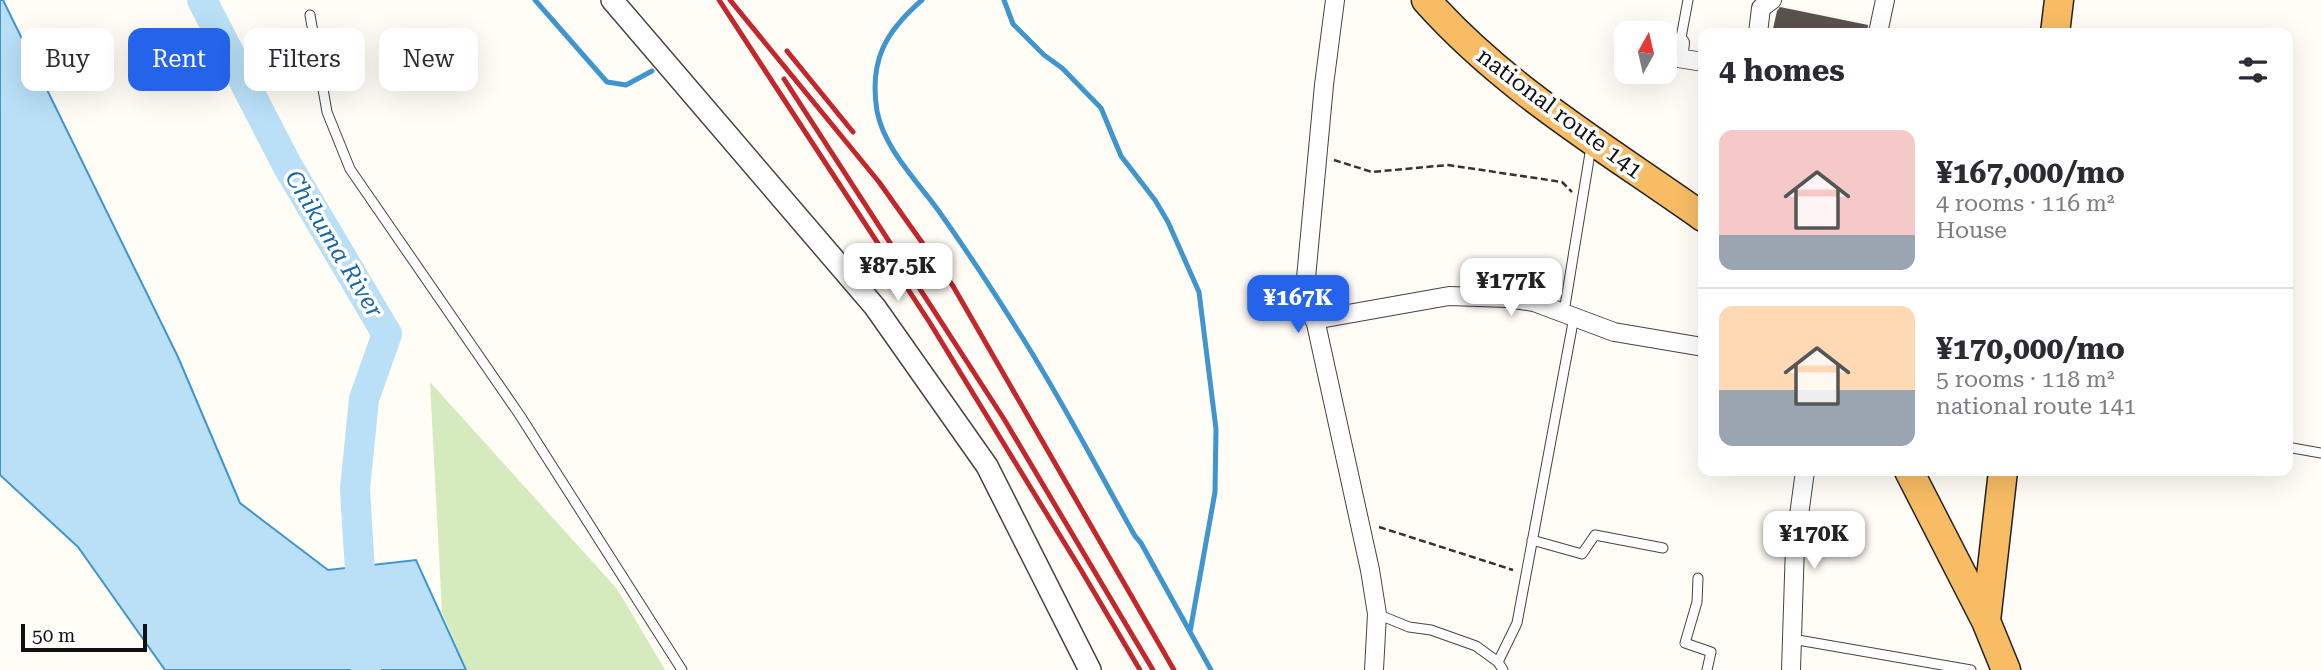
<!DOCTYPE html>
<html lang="en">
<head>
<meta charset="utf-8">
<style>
	body { margin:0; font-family:"Roboto Serif",serif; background:#f2f2f3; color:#2b2b33; height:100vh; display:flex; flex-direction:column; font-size:26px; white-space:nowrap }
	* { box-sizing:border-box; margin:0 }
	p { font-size:23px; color:#7c7c81 }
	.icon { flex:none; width:38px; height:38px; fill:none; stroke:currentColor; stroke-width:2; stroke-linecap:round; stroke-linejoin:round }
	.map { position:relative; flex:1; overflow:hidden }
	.side { position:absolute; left:1698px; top:28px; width:595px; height:448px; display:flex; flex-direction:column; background:#fff; border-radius:14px; box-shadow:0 7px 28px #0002 }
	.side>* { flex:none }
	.hud { position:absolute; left:21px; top:28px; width:665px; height:63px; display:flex; gap:14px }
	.needle { width:46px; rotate:8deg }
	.controls { position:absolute; left:1614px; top:21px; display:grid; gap:14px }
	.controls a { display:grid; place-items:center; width:63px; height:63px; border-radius:14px; background:#fff; box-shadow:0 7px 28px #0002; font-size:35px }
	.scale { position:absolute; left:21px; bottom:18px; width:126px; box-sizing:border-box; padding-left:7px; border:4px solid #111; border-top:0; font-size:19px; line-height:24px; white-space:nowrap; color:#111; -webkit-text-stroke:5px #fff; paint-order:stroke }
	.price { position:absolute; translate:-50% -60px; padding:0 16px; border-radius:14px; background:#fff; color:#222; font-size:23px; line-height:46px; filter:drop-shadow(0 2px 4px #0008) }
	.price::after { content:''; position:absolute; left:50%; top:42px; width:21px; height:16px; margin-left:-10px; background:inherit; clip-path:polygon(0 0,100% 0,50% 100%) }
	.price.current { background:#2563eb; color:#fff }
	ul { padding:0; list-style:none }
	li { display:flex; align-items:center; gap:21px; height:175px; padding:0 21px }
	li+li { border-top:2px solid #e1e1e2 }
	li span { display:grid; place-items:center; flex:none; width:196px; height:140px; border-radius:14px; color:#555 }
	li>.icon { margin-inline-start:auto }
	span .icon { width:84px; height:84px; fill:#fffc; stroke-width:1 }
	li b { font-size:30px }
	h2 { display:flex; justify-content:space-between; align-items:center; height:84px; padding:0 21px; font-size:30px }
	.tag { padding:0 24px; border-radius:14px; background:#fff; box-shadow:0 7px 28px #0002; font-size:24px; line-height:63px }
	.tag.current { background:#2563eb; color:#fff }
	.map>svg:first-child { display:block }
	.green { fill:#d5ebbd }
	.water { fill:#b9e0f7; stroke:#3f96cf; stroke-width:2 }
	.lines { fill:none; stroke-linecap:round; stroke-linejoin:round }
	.stream { stroke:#3f96cf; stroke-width:5 }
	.river { stroke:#b9e0f7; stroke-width:30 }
	.building { fill:#5a524d; filter:url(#shadow) }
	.service-casing { stroke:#444; stroke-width:11 }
	.minor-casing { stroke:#444; stroke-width:20 }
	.tertiary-casing { stroke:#444; stroke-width:24 }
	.trunk-casing { stroke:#222; stroke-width:31 }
	.path { stroke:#333; stroke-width:2.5; stroke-dasharray:7 3.5; stroke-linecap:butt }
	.service { stroke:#fff; stroke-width:9 }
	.minor { stroke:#fff; stroke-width:18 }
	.tertiary { stroke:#fff; stroke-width:21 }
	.trunk { stroke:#f7bc64; stroke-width:28 }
	.rail { stroke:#c4262e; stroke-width:5 }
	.labels { text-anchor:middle; stroke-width:7; stroke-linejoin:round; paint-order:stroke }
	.street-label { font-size:23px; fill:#111; stroke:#fff }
	.water-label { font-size:24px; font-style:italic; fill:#1768a6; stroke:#fff }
</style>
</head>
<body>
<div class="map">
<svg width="2321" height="670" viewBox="0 0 2321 670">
	<defs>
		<filter id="shadow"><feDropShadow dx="6" dy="6" stdDeviation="3.5" flood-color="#0004"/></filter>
	</defs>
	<rect width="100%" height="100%" fill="#fffdf5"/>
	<path class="green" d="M430 382 618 590 665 670H466L442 612Z"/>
	<path class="water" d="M0 0H3L178 357 240 503 328 570 416 560 466 670H165L78 547 0 475Z"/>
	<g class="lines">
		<path class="stream" d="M535 0 607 82 626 85 652 71
			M922 0C885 32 869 61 877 111 884 148 916 180 938 210 965 248 992 289 1017 329 1060 396 1096 467 1135 536L1141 543 1211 670
			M1004 0 1013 24 1044 55 1062 68 1101 108 1121 156 1155 200 1168 222 1199 292 1216 429 1215 492 1190 632"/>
		<path class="river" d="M202 0 287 165 387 334 364 399 355 489 366 670"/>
	</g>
	<path class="building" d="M1780 7 1868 25 1867 33H1772L1777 11Z"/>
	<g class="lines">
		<g class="service-casing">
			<path id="service" d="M310 15 327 112 350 169 519 414 682 670
				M1680 43 1688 0
				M1564 312 1591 147
				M2287 447 2321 453
				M1532 540 1582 554 1595 535 1663 548
				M1698 578 1697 602 1685 643 1711 652 1707 670
				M1377 614 1409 627 1431 630 1476 646 1498 662 1503 670
				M1792 639 1971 670
				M1498 662 1517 623 1574 317"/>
		</g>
		<g class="minor-casing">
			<path id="minor" d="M1335 0 1324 85 1306 278 1370 570 1377 614 1374 670
				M1758 33 1761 8 1772 0
				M1878 33 1885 0
				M1680 43 1678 58 1703 62
				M1314 320 1449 296 1508 298 1534 302 1614 332 1703 347
				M1791 670 1795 545 1805 471"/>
		</g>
		<g class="tertiary-casing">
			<path id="tertiary" d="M612 0 875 307 987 466 1090 670"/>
		</g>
		<g class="trunk-casing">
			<path id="trunk" d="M1426 0C1505 89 1607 149 1703 217
				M2055 33 2059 0
				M1909 471 1986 621 2006 670
				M1986 621 2003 471"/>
		</g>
		<path class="path" d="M1334 160 1372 172 1448 165 1562 182 1572 192
			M1379 527 1513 570"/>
		<use href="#service" class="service"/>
		<use href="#minor" class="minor"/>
		<use href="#tertiary" class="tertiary"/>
		<use href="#trunk" class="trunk"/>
		<path class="rail" d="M719 0 930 323 1081 570 1140 670
			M730 0 879 182 953 286 1174 670
			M787 51 853 132
			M784 79 1004 419 1153 670"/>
	</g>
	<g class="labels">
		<g class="street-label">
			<text transform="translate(1560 113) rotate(37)" y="8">national route 141</text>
		</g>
		<g class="water-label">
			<text transform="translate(334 244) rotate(59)" y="8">Chikuma River</text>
		</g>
	</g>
</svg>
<div class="controls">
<a><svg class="needle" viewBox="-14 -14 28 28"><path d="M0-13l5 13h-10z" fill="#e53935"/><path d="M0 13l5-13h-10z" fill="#7c7c81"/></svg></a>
</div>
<div class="scale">50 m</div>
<b class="price" style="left:898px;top:303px">¥87.5K</b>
<b class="price" style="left:1511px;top:318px">¥177K</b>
<b class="price current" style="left:1298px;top:335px">¥167K</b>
<b class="price" style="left:1814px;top:571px">¥170K</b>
<div class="hud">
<a class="tag">Buy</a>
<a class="tag current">Rent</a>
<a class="tag">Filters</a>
<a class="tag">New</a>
</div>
<section class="side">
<h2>4 homes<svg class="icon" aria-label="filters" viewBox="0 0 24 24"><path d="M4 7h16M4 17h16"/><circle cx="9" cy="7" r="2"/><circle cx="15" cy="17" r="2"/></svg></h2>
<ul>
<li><span style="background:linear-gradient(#f6c9c9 75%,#9aa5b1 0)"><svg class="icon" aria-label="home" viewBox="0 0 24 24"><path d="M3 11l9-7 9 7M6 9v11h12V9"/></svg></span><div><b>¥167,000/mo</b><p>4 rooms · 116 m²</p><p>House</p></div></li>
<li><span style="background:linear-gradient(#ffd9b3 60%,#9aa5b1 0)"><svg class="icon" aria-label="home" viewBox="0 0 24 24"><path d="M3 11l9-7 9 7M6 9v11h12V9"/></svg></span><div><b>¥170,000/mo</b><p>5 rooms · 118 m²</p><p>national route 141</p></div></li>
</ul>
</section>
</div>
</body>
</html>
